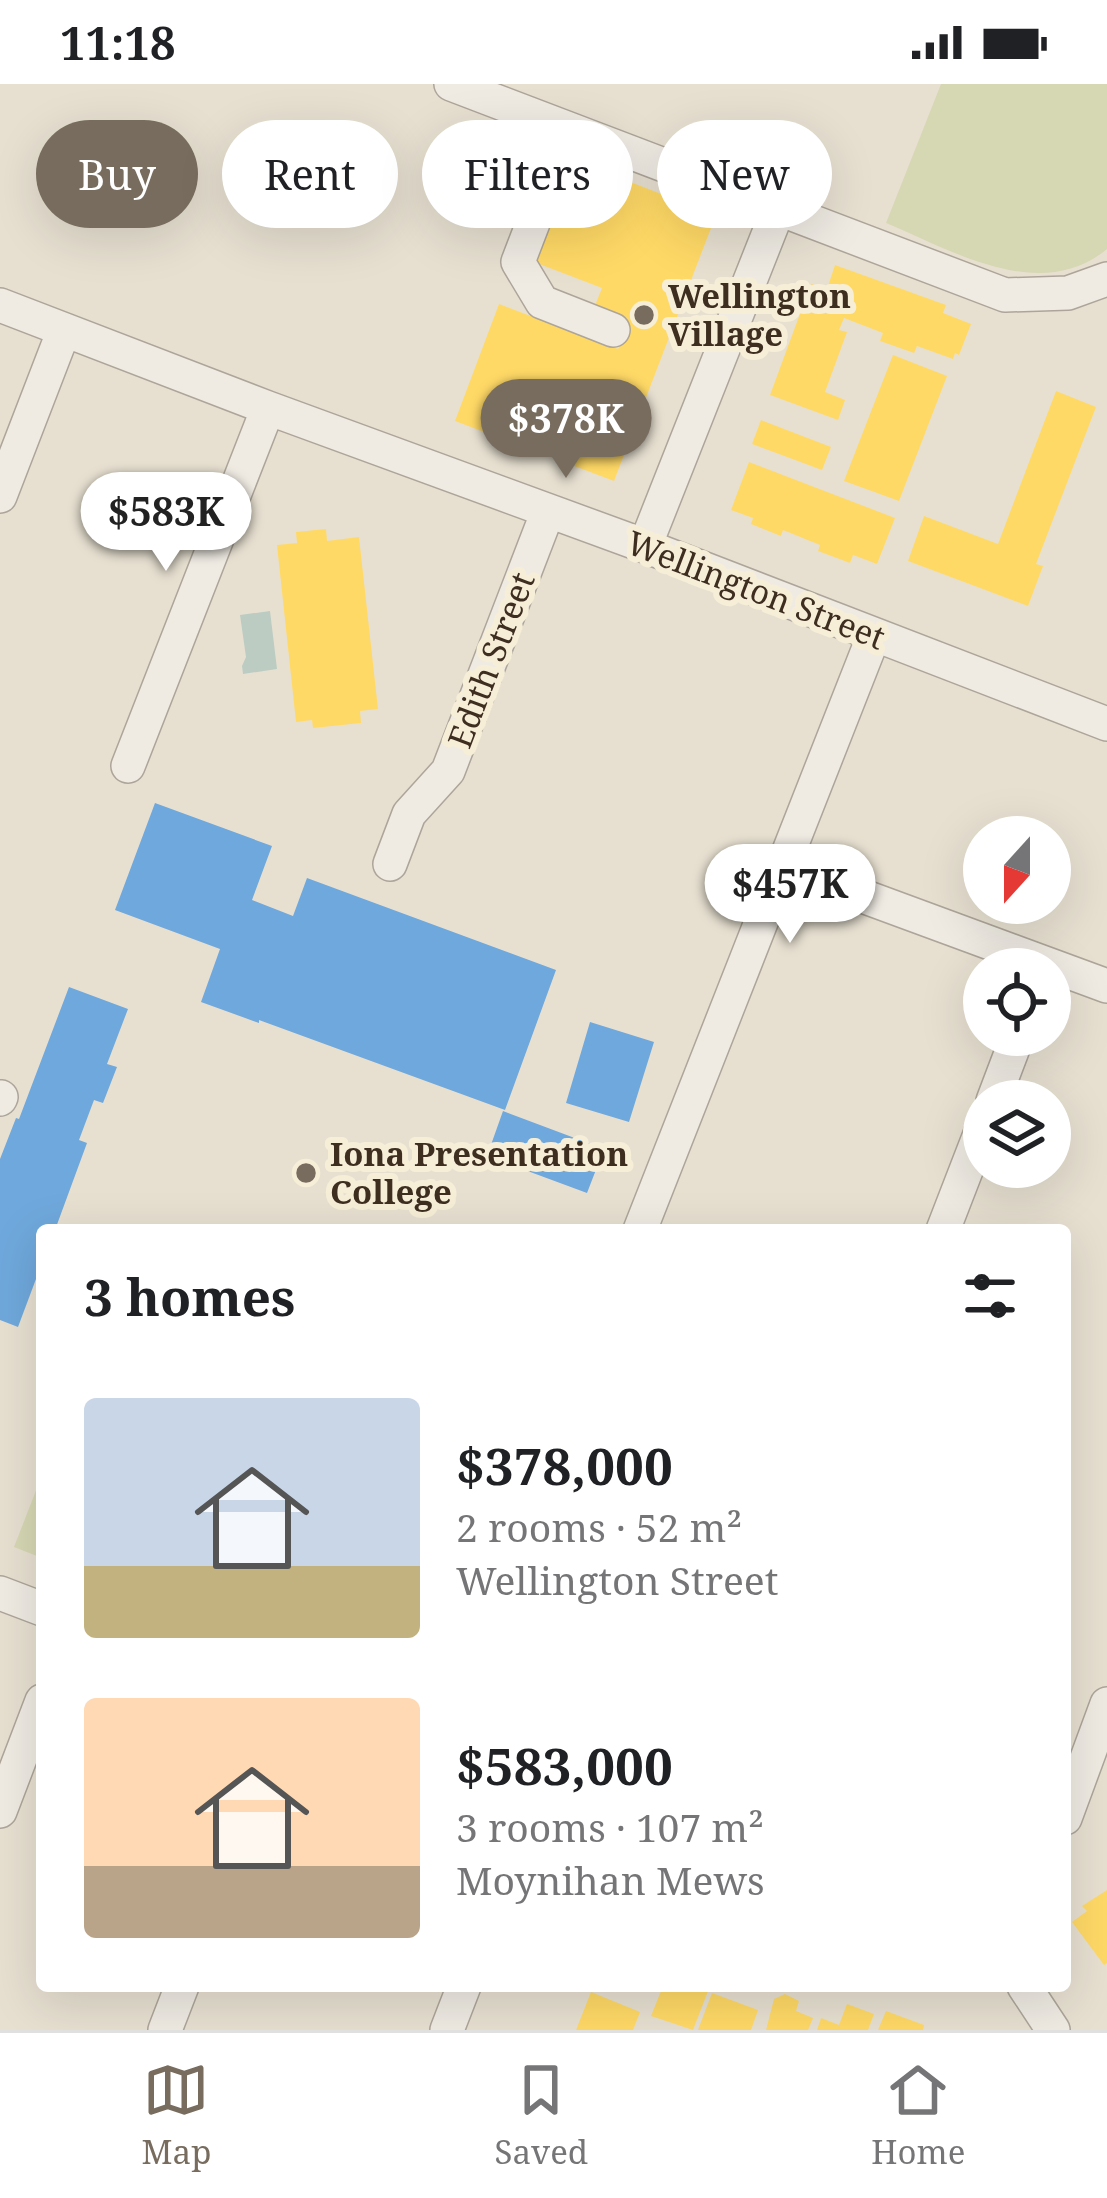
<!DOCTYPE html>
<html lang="en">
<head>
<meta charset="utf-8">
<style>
	body { margin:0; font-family:"Noto Serif",serif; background:#f6f6f6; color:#202124; height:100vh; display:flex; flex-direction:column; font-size:45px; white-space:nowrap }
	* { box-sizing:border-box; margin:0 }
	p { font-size:39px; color:#757577 }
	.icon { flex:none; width:66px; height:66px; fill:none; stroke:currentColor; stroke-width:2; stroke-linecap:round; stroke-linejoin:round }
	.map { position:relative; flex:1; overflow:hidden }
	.drawer { position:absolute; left:36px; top:1140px; width:1035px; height:768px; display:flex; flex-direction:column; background:#fff; border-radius:12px; box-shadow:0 12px 48px #0002 }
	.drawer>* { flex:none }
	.guide { position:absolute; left:36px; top:36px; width:1035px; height:108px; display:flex; gap:24px }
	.needle { width:78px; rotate:201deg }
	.buttons { position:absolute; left:963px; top:732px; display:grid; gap:24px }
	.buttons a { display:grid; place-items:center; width:108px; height:108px; border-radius:50%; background:#fff; box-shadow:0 12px 48px #0002; font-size:60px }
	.price { position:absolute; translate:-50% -102px; padding:0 27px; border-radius:42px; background:#fff; color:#222; font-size:39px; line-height:78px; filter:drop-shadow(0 3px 6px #0008) }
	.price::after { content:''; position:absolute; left:50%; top:72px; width:36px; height:27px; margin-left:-18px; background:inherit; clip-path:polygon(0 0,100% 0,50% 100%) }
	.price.on { background:#786c5e; color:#fff }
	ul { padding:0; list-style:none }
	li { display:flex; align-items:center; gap:36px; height:300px; padding:0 48px }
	li span { display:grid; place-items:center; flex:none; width:336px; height:240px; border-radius:12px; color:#555 }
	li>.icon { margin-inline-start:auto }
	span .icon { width:144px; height:144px; fill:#fffc; stroke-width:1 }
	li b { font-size:51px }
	h2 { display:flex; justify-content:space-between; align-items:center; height:144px; padding:0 48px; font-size:51px }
	.chip { padding:0 42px; border-radius:54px; background:#fff; box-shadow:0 12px 48px #0002; font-size:42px; line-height:108px }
	.chip.on { background:#786c5e; color:#fff }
	.status { display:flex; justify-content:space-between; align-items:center; height:84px; padding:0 60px; background:#fff; direction:ltr }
	.status svg { height:33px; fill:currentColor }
	.tabs { display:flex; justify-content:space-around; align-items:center; height:168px; border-top:3px solid #e0e0e0; background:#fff; font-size:33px; color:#757577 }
	.tabs a { display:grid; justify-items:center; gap:6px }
	.tabs .on { color:#786c5e }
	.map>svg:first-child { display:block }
	.green { fill:#d6d7b3 }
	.water { fill:#bcccc2 }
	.homes { fill:#ffd966 }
	.schools { fill:#6fa8dc }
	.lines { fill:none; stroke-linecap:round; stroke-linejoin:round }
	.minor-casing { stroke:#ada599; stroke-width:36 }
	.minor { stroke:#efebe3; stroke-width:33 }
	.poi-dot { fill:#786c5e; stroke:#f7eed8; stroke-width:4.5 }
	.labels { text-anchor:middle; stroke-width:12; stroke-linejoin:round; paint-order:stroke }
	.poi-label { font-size:33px; font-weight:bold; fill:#3d2e20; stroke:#f7eed8; text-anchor:start }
	.street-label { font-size:33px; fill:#3d2e20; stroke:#f7eed8 }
</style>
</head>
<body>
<div class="status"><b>11:18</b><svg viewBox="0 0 49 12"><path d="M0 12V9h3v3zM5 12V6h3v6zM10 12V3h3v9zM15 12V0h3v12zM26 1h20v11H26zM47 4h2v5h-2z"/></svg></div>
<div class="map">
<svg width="1107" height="1946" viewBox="0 0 1107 1946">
	<rect width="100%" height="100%" fill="#e7e0d1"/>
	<path class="green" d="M941 0H1107V165C1041 220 953 167 886 139Z
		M42 1391V1474L14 1463Z"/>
	<path class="water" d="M270 527 277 585 243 590 242 582 246 573 240 531Z"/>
	<path class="homes" d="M565 73 716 131 614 397 455 337 499 220 618 265 629 238 594 224 602 204 526 175Z
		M835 181 946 221 943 229 971 240 959 271 955 269 953 275 917 262 914 269 880 257 883 249 844 234 839 246 847 248 825 308 845 316 838 336 770 311 811 200 827 205Z
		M893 271 947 292 899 417 844 397Z
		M1056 307 1096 323 1036 480 1043 482 1028 522 908 477 924 432 998 460Z
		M761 336 831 363 822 386 752 360Z
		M749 378 895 434 877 480 853 471 850 479 818 467 820 461 783 446 781 452 751 440 753 434 731 426Z
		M326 445 327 457 359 453 378 625 360 627 361 639 313 644 312 636 296 638 277 461 297 459 296 448Z
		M1107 1806V1879L1104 1881 1072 1838 1087 1827 1082 1822Z
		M663 1902H710L693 1946 651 1932Z
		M591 1908 640 1928 633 1946H576Z
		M712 1909 758 1926 751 1946H698Z
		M785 1910 799 1917 796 1927 813 1934 808 1946H766L774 1915Z
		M847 1920 874 1930 868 1946H817L821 1934 839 1941Z
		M886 1927 924 1941 923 1946H878Z"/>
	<path class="schools" d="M155 719 272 762 252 816 293 832 307 794 556 886 505 1026 259 936V939L201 918 220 865 115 826Z
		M69 903 128 925 107 980 117 983 103 1019 94 1016 79 1056 87 1059 55 1146H42V1179L18 1243 0 1236V1075L16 1034 19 1035Z
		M590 938 654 958 629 1038 566 1019Z
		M503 1027 604 1065 587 1109 487 1072Z"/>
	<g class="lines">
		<g class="minor-casing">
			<path id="minor" d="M451 0 1005 211 1068 209 1107 195
				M569 45 518 178 542 218 613 246
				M0 221 268 324 645 462 1107 640
				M0 412 64 246
				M645 462 778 126
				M128 682 268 324
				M390 780 409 730 448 687 548 427
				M784 783 1107 902
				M0 1015 1 1013
				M993 1017 1018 951
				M640 1146 874 551
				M943 1146 984 1040
				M0 1509 42 1525
				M0 1727 42 1617
				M1065 1734 1107 1620
				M1024 1902 1053 1946
				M165 1946 182 1902
				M447 1946 464 1902"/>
		</g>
		<use href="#minor" class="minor"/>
	</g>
	<g class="poi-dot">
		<circle cx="644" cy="231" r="12"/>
		<circle cx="306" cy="1089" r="12"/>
	</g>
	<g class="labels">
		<g class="poi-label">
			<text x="668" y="224">Wellington<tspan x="668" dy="38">Village</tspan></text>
			<text x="330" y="1082">Iona Presentation<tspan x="330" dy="38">College</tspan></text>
		</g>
		<g class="street-label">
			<text transform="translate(756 506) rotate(21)" y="12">Wellington Street</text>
			<text transform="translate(491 576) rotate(-69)" y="12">Edith Street</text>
		</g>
	</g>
</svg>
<div class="buttons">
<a><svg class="needle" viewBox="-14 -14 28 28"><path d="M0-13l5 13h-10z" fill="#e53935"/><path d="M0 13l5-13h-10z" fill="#757577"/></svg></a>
<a><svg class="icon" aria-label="locate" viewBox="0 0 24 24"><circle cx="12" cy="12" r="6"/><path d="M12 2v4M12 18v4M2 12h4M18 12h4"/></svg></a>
<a><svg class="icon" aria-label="layers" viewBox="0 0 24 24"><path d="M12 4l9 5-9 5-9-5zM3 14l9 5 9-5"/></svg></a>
</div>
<b class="price on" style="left:566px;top:397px">$378K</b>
<b class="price" style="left:166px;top:490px">$583K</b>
<b class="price" style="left:790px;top:862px">$457K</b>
<div class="guide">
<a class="chip on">Buy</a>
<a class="chip">Rent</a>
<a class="chip">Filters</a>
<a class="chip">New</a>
</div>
<section class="drawer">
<h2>3 homes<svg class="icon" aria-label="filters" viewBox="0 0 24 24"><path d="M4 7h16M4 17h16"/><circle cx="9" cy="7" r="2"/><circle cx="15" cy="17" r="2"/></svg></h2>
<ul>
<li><span style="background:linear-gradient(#c9d6e8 70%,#c2b280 0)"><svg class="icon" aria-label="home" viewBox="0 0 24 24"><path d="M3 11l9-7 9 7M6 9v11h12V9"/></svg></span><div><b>$378,000</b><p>2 rooms · 52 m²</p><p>Wellington Street</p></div></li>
<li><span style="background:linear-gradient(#ffd9b3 70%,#b9a48a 0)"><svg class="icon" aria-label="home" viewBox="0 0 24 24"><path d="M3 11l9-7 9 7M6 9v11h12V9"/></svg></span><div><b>$583,000</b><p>3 rooms · 107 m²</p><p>Moynihan Mews</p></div></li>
</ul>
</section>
</div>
<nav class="tabs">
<a class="on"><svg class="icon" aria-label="map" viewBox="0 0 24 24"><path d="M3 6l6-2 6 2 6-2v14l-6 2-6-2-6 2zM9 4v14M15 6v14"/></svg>Map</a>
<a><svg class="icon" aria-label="saved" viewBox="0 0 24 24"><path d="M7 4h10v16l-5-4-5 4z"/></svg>Saved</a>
<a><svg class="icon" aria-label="home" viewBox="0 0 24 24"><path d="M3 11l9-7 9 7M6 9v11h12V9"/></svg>Home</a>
</nav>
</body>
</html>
